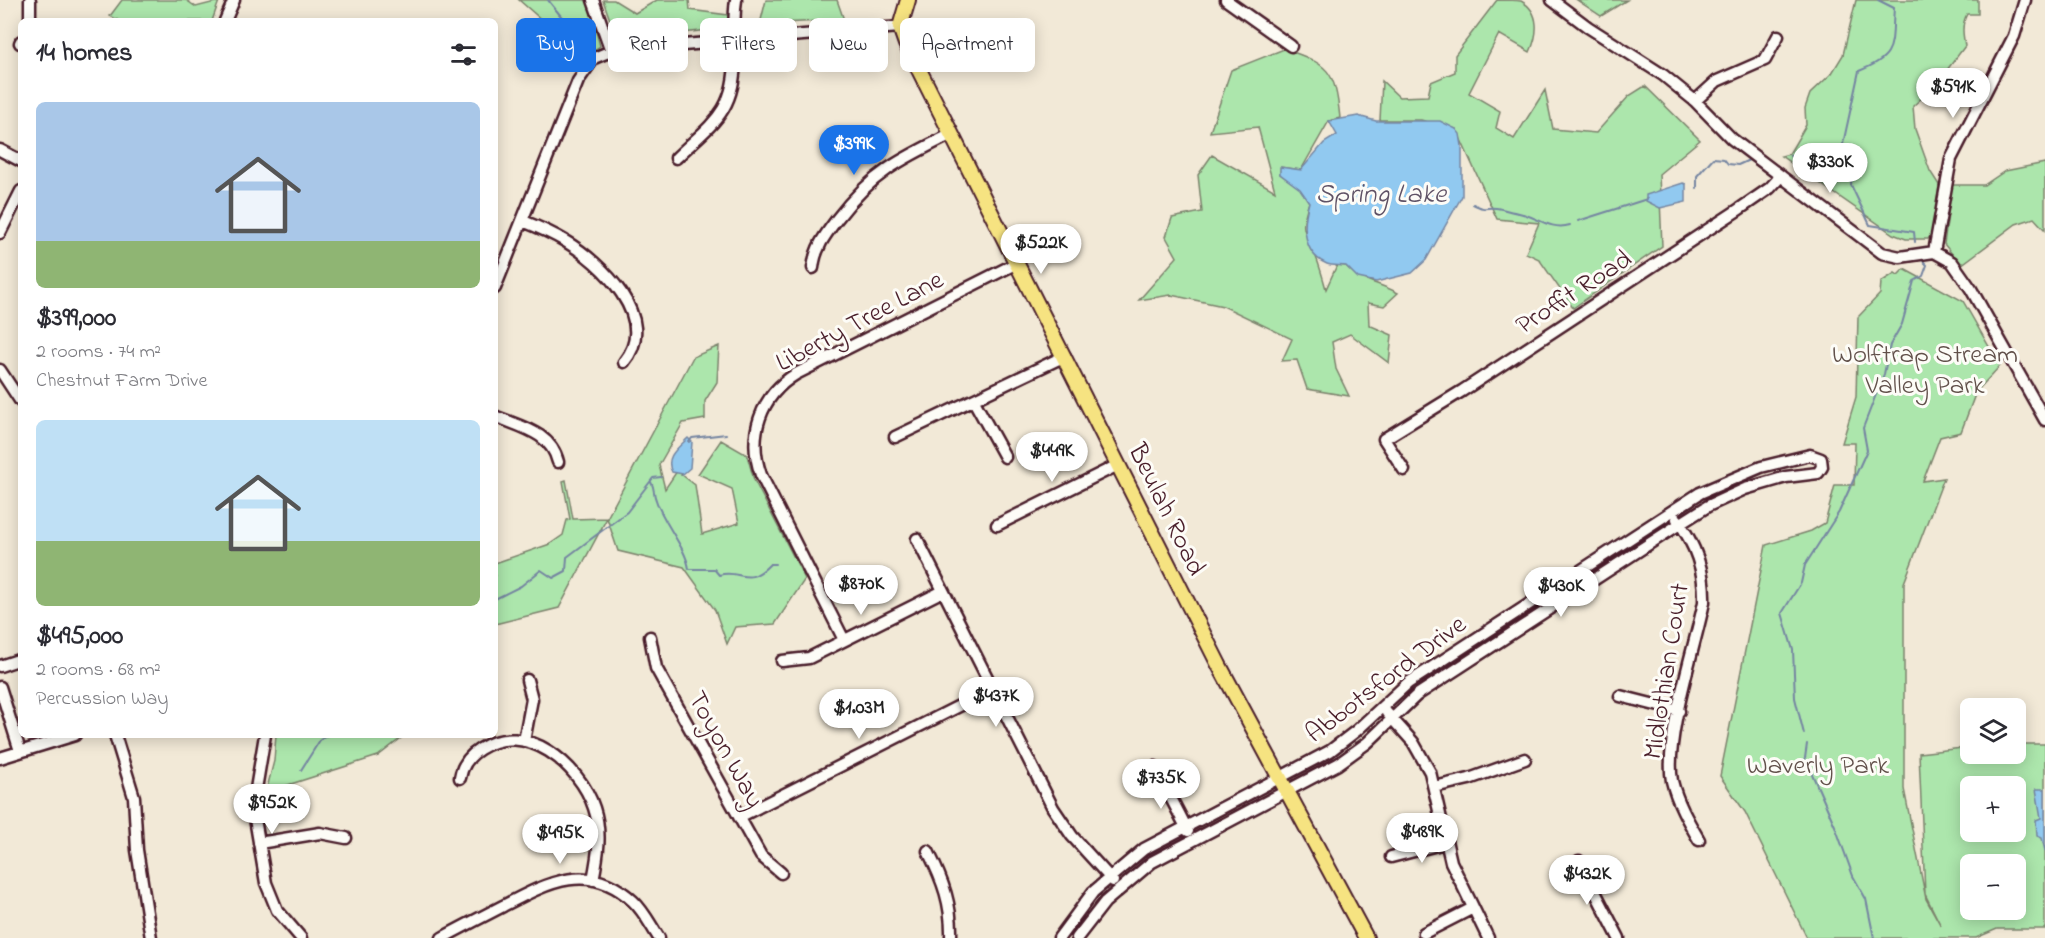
<!DOCTYPE html>
<html lang="en">
<head>
<meta charset="utf-8">
<style>
	body { margin:0; font-family:"Indie Flower",sans-serif; background:#f2f2f3; color:#2b2b33; height:100vh; display:flex; flex-direction:column; font-size:22px; white-space:nowrap }
	* { box-sizing:border-box; margin:0 }
	p { font-size:20px; color:#7c7c81 }
	.icon { flex:none; width:33px; height:33px; fill:none; stroke:currentColor; stroke-width:2; stroke-linecap:round; stroke-linejoin:round }
	.map { position:relative; flex:1; overflow:hidden }
	.drawer { position:absolute; left:18px; top:18px; width:480px; height:720px; display:flex; flex-direction:column; background:#fff; border-radius:9px; box-shadow:0 3px 15px #0003 }
	.drawer>* { flex:none }
	.guide { position:absolute; left:516px; top:18px; width:570px; height:54px; display:flex; gap:12px }
	.buttons { position:absolute; left:1960px; top:698px; display:grid; gap:12px }
	.buttons a { display:grid; place-items:center; width:66px; height:66px; border-radius:9px; background:#fff; box-shadow:0 3px 15px #0003; font-size:30px }
	.price { position:absolute; translate:-50% -51px; padding:0 14px; border-radius:21px; background:#fff; color:#222; font-size:20px; line-height:39px; filter:drop-shadow(0 2px 3px #0008) }
	.price::after { content:''; position:absolute; left:50%; top:36px; width:18px; height:14px; margin-left:-9px; background:inherit; clip-path:polygon(0 0,100% 0,50% 100%) }
	.price.on { background:#1a73e8; color:#fff }
	ul { padding:0; list-style:none }
	li { display:grid; align-content:center; gap:12px; height:318px; padding:0 18px }
	li span { display:grid; place-items:center; height:186px; border-radius:9px; color:#555 }
	li>.icon { margin-inline-start:auto }
	span .icon { width:108px; height:108px; fill:#fffc; stroke-width:1 }
	li b { font-size:26px }
	h2 { display:flex; justify-content:space-between; align-items:center; height:72px; padding:0 18px; font-size:26px }
	.tag { padding:0 21px; border-radius:9px; background:#fff; box-shadow:0 3px 15px #0003; font-size:21px; line-height:54px }
	.tag.on { background:#1a73e8; color:#fff }
	.map>svg:first-child { display:block }
	.green { fill:#ace6ac; stroke:#7b826c; stroke-width:1.5; fill-rule:evenodd }
	.water { fill:#91c9f0; stroke:#7585a1; stroke-width:1.5 }
	.lines { fill:none; stroke-linecap:round; stroke-linejoin:round }
	.stream { stroke:#7585a1; stroke-width:2 }
	.minor-casing { stroke:#4a1f2b; stroke-width:15 }
	.major-casing { stroke:#4a1f2b; stroke-width:18 }
	.minor { stroke:#fdfcf7; stroke-width:10 }
	.major { stroke:#f6e381; stroke-width:14 }
	.labels { text-anchor:middle; stroke-width:6; stroke-linejoin:round; paint-order:stroke }
	.street-label { font-size:27px; fill:#4a1f2b; stroke:#fdfcf7 }
	.park-label { font-size:27px; fill:#62514b; stroke:#fdfcf7 }
	.water-label { font-size:28px; font-style:italic; fill:#5f5266; stroke:#fdfcf7 }
</style>
</head>
<body>
<div class="map">
<svg width="2045" height="938" viewBox="0 0 2045 938">
	<rect width="100%" height="100%" fill="#f2e9d7"/>
	<filter id="ink" filterUnits="userSpaceOnUse"><feTurbulence type="fractalNoise" baseFrequency=".0167" numOctaves="2"/><feDisplacementMap in="SourceGraphic" scale="12" xChannelSelector="R" yChannelSelector="G"/><feConvolveMatrix kernelMatrix="1 2 1 2 8 2 1 2 1" color-interpolation-filters="sRGB"/></filter>
	<g filter="url(#ink)">
		<path class="green" d="M122 0H186L196 7 219 1 212 21H120L110 16Z
			M519 0H588L600 46 584 57Z
			M603 0H614L635 13 657 0H689L690 10 728 15V28L617 40Z
			M766 0H837L844 20 760 24Z
			M1497 0C1504 0 1515 0 1521 1 1541 12 1538 35 1530 52L1499 34 1469 93 1500 111 1496 128 1514 139 1545 90 1553 129 1596 133 1629 96 1645 86 1700 140 1659 174 1662 246 1573 308 1539 259 1526 253 1539 223 1497 219 1456 129 1421 120H1380L1382 81 1399 97 1428 96 1431 82 1455 72V55Z
			M1577 0H1627L1601 16Z
			M1856 0H1978V14H1967C1961 25 1963 35 1965 46L1935 86 1913 106 1915 129 1930 171 1939 185 1933 232 1928 239H1906L1893 234 1781 156 1789 154 1806 125 1805 108 1810 94 1832 73 1843 55Z
			M1284 49C1329 64 1335 70 1340 118L1329 121 1301 170 1281 167 1280 174 1300 188 1309 202C1298 235 1306 229 1316 257 1320 267 1323 278 1326 289L1337 265 1346 266C1360 281 1379 283 1398 293L1384 306 1368 303 1369 325 1392 335 1389 363 1350 334 1332 342 1336 369 1349 396 1307 389 1297 360 1282 361 1292 339 1223 306 1171 295 1139 300 1177 257 1166 237 1172 218 1202 212 1198 175 1212 155 1275 191 1258 127 1210 132 1231 70Z
			M2045 163V230L2034 218 2016 224 1961 265 1944 244 1952 185H1984L2005 171Z
			M1904 269 1963 301 2000 366 1976 392 1961 432 1940 437 1923 481 1944 478 1904 583V789L1926 899 1941 926 1925 894 1919 753 1971 747V753H2016V744H2045V929H1997L1976 938H1807L1745 812 1720 776 1766 545 1811 531 1825 523 1835 485H1854L1855 443H1842L1856 397 1858 317 1880 294 1881 282 1895 273 1898 275ZM1971 786H2016V831H1971ZM1971 864H2016V909H1971Z
			M719 346 717 382 705 401V419L683 423 659 465 665 489 677 471 695 485 702 534 739 523 732 489 698 474 721 440 747 455 754 480 805 579 775 624 735 627 727 644 715 610 684 567 618 551 607 518 559 608 495 624V563L550 544 563 535 567 520 570 519 563 481 566 480 573 519 607 518 693 357Z
			M276 735H405L378 756 266 792 274 761Z"/>
		<path class="water" d="M1358 116 1376 121H1440L1456 129 1460 134 1462 146V196L1426 260 1412 273 1376 282 1358 278 1346 266C1341 265 1332 266 1327 264 1301 253 1303 223 1309 202L1300 189 1280 174V167L1301 170 1324 143 1337 135 1329 121Z
			M1683 183 1686 184V202L1660 208 1646 201V195Z
			M688 438 692 442 690 468 683 474 672 472C664 457 678 448 688 438Z
			M2036 789H2045V851L2042 838 2037 836 2036 820 2041 818Z"/>
		<g class="lines">
			<path class="stream" d="M548 0 585 46
				M1878 0 1894 8C1891 46 1898 56 1859 71L1843 144 1853 164 1851 185 1870 225 1914 232 1915 242
				M1790 156H1813L1818 171 1830 172V167L1837 168 1849 154
				M1697 188V176L1713 158 1724 159 1728 164 1738 165 1749 160 1766 172
				M1473 204C1487 211 1483 207 1496 208 1503 209 1512 212 1519 213 1536 216 1550 231 1570 225
				M1578 221 1647 199
				M689 442 692 438 726 434
				M651 482C655 489 653 493 656 500 663 523 686 547 689 569H714L719 575C741 568 746 589 770 564H775
				M495 599 521 586 541 570 553 578 566 571 567 557 627 512 653 478 661 477
				M1804 734 1795 698 1793 650 1782 613 1801 583 1805 565 1839 512 1867 450 1863 428 1884 374 1890 345 1902 324 1914 281 1923 276 1927 265 1922 260
				M1807 744 1805 758 1835 826 1853 876 1866 899 1874 938
				M301 770 320 740 328 735"/>
			<g class="minor-casing">
				<path id="minor" d="M30 0V21
					M593 0 611 51
					M1226 0 1291 46
					M1552 0 1588 27 1663 75 1695 101 1732 139 1882 253 1900 257 1934 252 1952 262 1971 289 2045 420
					M225 21 234 0
					M20 43 21 41
					M1695 101 1717 81 1765 60 1778 36
					M0 150 21 161
					M676 158C711 124 735 113 735 57 735 38 733 19 736 0
					M523 221C538 227 552 233 565 241 601 262 660 319 624 362
					M0 233 21 191
					M1934 252 1951 159 2014 36 2025 0
					M813 268C815 248 825 235 837 219 872 173 901 159 952 134
					M495 288 578 81 594 58 611 51 900 27
					M0 370 21 402
					M974 401 1005 457
					M495 416C520 427 551 432 558 462
					M895 437 1065 356
					M1404 470 1384 439 1462 391 1738 210 1770 188 1781 176
					M1677 519C1695 545 1705 570 1704 602 1695 647 1664 739 1672 781 1677 802 1688 821 1699 840
					M997 525 1118 465
					M917 539 1053 808 1072 836 1113 881
					M650 637 656 668 761 856 781 873
					M844 640 761 475C747 436 760 396 796 374L1017 263
					M782 661 809 658 943 591
					M0 666 21 659
					M0 687 20 751
					M1620 696 1679 711
					M1387 713 1413 742 1430 772 1451 862 1488 938
					M115 735 134 797 137 850 151 938
					M265 735 253 807 266 883 277 910 301 938
					M524 741 532 699 527 680
					M0 758 75 735
					M1155 767 1188 831
					M460 778C462 765 469 756 480 749 525 719 580 765 594 808 602 832 598 855 593 880
					M1434 787 1469 779 1525 759
					M739 817 993 689
					M259 843 320 833 346 838
					M928 851C943 881 952 904 951 938
					M1391 857 1445 843
					M1579 861 1619 938
					M1424 933 1473 908
					M442 938C462 927 482 917 503 906 547 883 589 860 633 901 644 911 651 926 659 938
					M1059 938 1093 892 1144 849 1330 751 1356 731 1408 683 1700 493 1761 467 1810 455 1821 459 1822 467 1818 473 1786 477 1745 489 1708 506 1675 527 1417 695 1367 743 1338 764 1152 862 1105 902 1077 938"/>
			</g>
			<g class="major-casing">
				<path id="major" d="M908 0 900 27 906 44 1219 665 1366 938"/>
			</g>
			<use href="#minor" class="minor"/>
			<use href="#major" class="major"/>
		</g>
	</g>
	<g class="labels">
		<g class="street-label">
			<text transform="translate(1573 291) rotate(-33)" y="9">Proffit Road</text>
			<text transform="translate(859 320) rotate(-28)" y="9">Liberty Tree Lane</text>
			<text transform="translate(1168 509) rotate(64)" y="9">Beulah Road</text>
			<text transform="translate(1665 671) rotate(-81)" y="9">Midlothian Court</text>
			<text transform="translate(1385 678) rotate(-37)" y="9">Abbotsford Drive</text>
			<text transform="translate(727 749) rotate(61)" y="9">Toyon Way</text>
		</g>
		<g class="park-label">
			<text x="1925" y="362">Wolftrap Stream<tspan x="1925" dy="31">Valley Park</tspan></text>
			<text x="1818" y="773">Waverly Park</text>
		</g>
		<g class="water-label">
			<text x="1381" y="202">Spring Lake</text>
		</g>
	</g>
</svg>
<div class="buttons">
<a><svg class="icon" aria-label="layers" viewBox="0 0 24 24"><path d="M12 4l9 5-9 5-9-5zM3 14l9 5 9-5"/></svg></a>
<a>+</a>
<a>−</a>
</div>
<b class="price" style="left:1953px;top:119px">$591K</b>
<b class="price on" style="left:854px;top:176px">$399K</b>
<b class="price" style="left:1830px;top:194px">$330K</b>
<b class="price" style="left:1041px;top:275px">$522K</b>
<b class="price" style="left:1052px;top:483px">$449K</b>
<b class="price" style="left:861px;top:616px">$870K</b>
<b class="price" style="left:1561px;top:618px">$430K</b>
<b class="price" style="left:996px;top:728px">$437K</b>
<b class="price" style="left:859px;top:740px">$1.03M</b>
<b class="price" style="left:1161px;top:810px">$735K</b>
<b class="price" style="left:272px;top:835px">$952K</b>
<b class="price" style="left:1422px;top:864px">$489K</b>
<b class="price" style="left:560px;top:865px">$495K</b>
<b class="price" style="left:1587px;top:906px">$432K</b>
<div class="guide">
<a class="tag on">Buy</a>
<a class="tag">Rent</a>
<a class="tag">Filters</a>
<a class="tag">New</a>
<a class="tag">Apartment</a>
</div>
<section class="drawer">
<h2>14 homes<svg class="icon" aria-label="filters" viewBox="0 0 24 24"><path d="M4 7h16M4 17h16"/><circle cx="9" cy="7" r="2"/><circle cx="15" cy="17" r="2"/></svg></h2>
<ul>
<li><span style="background:linear-gradient(#a9c7e8 75%,#8fb573 0)"><svg class="icon" aria-label="home" viewBox="0 0 24 24"><path d="M3 11l9-7 9 7M6 9v11h12V9"/></svg></span><div><b>$399,000</b><p>2 rooms · 74 m²</p><p>Chestnut Farm Drive</p></div></li>
<li><span style="background:linear-gradient(#bfe0f5 65%,#8fb573 0)"><svg class="icon" aria-label="home" viewBox="0 0 24 24"><path d="M3 11l9-7 9 7M6 9v11h12V9"/></svg></span><div><b>$495,000</b><p>2 rooms · 68 m²</p><p>Percussion Way</p></div></li>
</ul>
</section>
</div>
</body>
</html>
